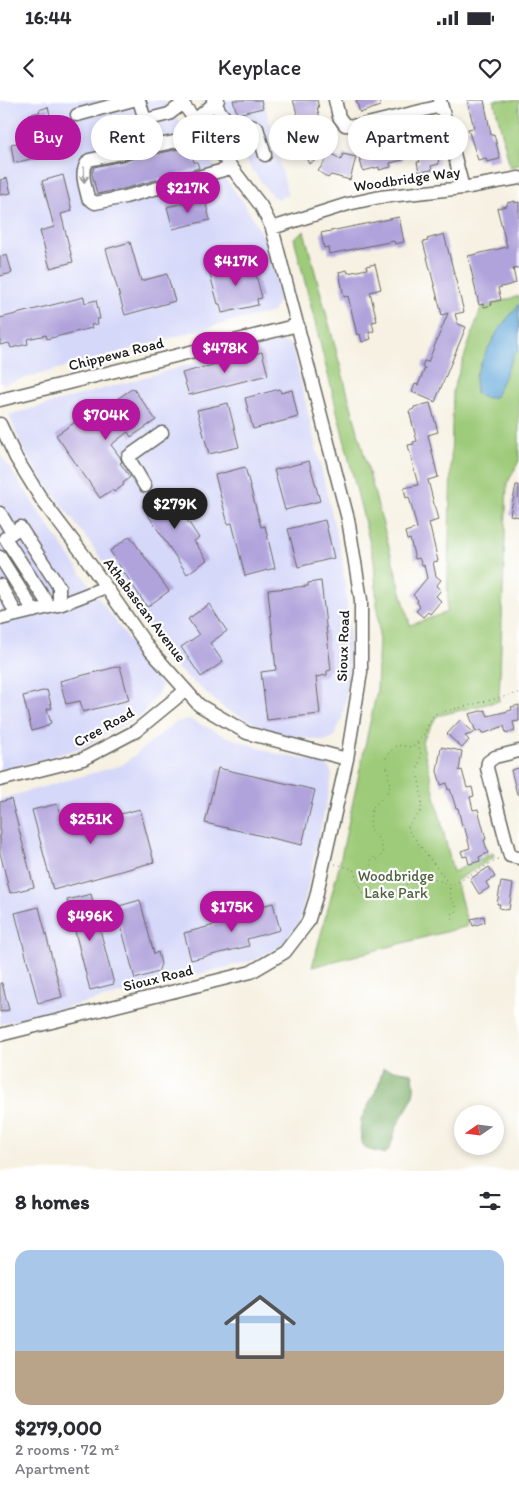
<!DOCTYPE html>
<html lang="en">
<head>
<meta charset="utf-8">
<style>
	body { margin:0; font-family:Itim,sans-serif; background:#f7f7f7; color:#2b2b33; height:100vh; display:flex; flex-direction:column; font-size:19px; white-space:nowrap }
	* { box-sizing:border-box; margin:0 }
	p { font-size:16px; color:#7c7c81 }
	.icon { flex:none; width:28px; height:28px; fill:none; stroke:currentColor; stroke-width:2; stroke-linecap:round; stroke-linejoin:round }
	.map { position:relative; height:1071px; overflow:hidden }
	.sheet { display:flex; flex-direction:column; background:#fff; flex:1 }
	.sheet>* { flex:none }
	.top-card { position:absolute; left:15px; top:15px; width:490px; height:45px; display:flex; gap:10px }
	.needle { width:32px; rotate:256deg }
	.fabs { position:absolute; left:454px; top:1005px; display:grid; gap:10px }
	.fabs a { display:grid; place-items:center; width:50px; height:50px; border-radius:50%; background:#fff; box-shadow:0 2px 8px #0003; font-size:25px }
	.price { position:absolute; translate:-50% -42px; padding:0 11px; border-radius:18px; background:#b5179e; color:#fff; font-size:16px; line-height:32px; filter:drop-shadow(0 1px 2px #0008) }
	.price::after { content:''; position:absolute; left:50%; top:30px; width:15px; height:11px; margin-left:-8px; background:inherit; clip-path:polygon(0 0,100% 0,50% 100%) }
	.price.active { background:#222; color:#fff }
	ul { padding:0; list-style:none }
	li { display:grid; align-content:center; gap:10px; height:265px; padding:0 15px }
	li+li { border-top:1px solid #e1e1e2 }
	li span { display:grid; place-items:center; height:155px; border-radius:15px; color:#555 }
	li>.icon { margin-inline-start:auto }
	span .icon { width:90px; height:90px; fill:#fffc; stroke-width:1 }
	li b { font-size:21px }
	h2 { display:flex; justify-content:space-between; align-items:center; height:60px; padding:0 15px; font-size:21px }
	.chip { padding:0 18px; border-radius:22px; background:#fff; box-shadow:0 2px 8px #0003; font-size:18px; line-height:45px }
	.chip.active { background:#b5179e; color:#fff }
	.status { display:flex; justify-content:space-between; align-items:center; height:35px; padding:0 25px; background:#fff; direction:ltr }
	.status svg { height:14px; fill:currentColor }
	header { display:flex; justify-content:space-between; align-items:center; height:65px; padding:0 15px; background:#fff; font-size:22px; font-weight:600 }
	.map>svg:first-child { display:block }
	.built { fill:#d6d8f9 }
	.green { fill:#9ecb79; stroke:#5d744a }
	.forest { fill:#7eaf69; stroke:#4d6642 }
	.water { fill:#64a8d9; stroke:#40627a }
	.building { fill:#b0a3db }
	.lines { fill:none; stroke-linecap:round; stroke-linejoin:round }
	.minor-casing { stroke:#686761; stroke-width:15 }
	.path { stroke:#686761; stroke-width:1; stroke-dasharray:1 4; stroke-linecap:butt }
	.minor { stroke:#fff; stroke-width:12 }
	.oneway { stroke:#999 }
	.labels { text-anchor:middle; stroke-width:4.5; stroke-linejoin:round; paint-order:stroke }
	.street-label { font-size:15px; fill:#1c1c1c; stroke:#fff }
	.park-label { font-size:15px; fill:#506241; stroke:#fff }
</style>
</head>
<body>
<div class="status"><b>16:44</b><svg viewBox="0 0 49 12"><path d="M0 12V9h3v3zM5 12V6h3v6zM10 12V3h3v9zM15 12V0h3v12zM26 1h20v11H26zM47 4h2v5h-2z"/></svg></div>
<header><svg class="icon" aria-label="back" viewBox="0 0 24 24"><path d="M15 5l-7 7 7 7"/></svg>Keyplace<svg class="icon" aria-label="heart" viewBox="0 0 24 24"><path d="M12 20l-8-8c-3-5 5-10 8-4 3-6 11-1 8 4z"/></svg></header>
<div class="map">
<svg width="519" height="1071" viewBox="0 0 519 1071">
	<rect width="100%" height="100%" fill="#fff"/>
	<filter id="ink" filterUnits="userSpaceOnUse"><feTurbulence type="fractalNoise" baseFrequency=".02" numOctaves="2"/><feDisplacementMap in="SourceGraphic" scale="10" xChannelSelector="R" yChannelSelector="G"/><feConvolveMatrix kernelMatrix="1 2 1 2 8 2 1 2 1" color-interpolation-filters="sRGB"/></filter>
	<filter id="wash" filterUnits="userSpaceOnUse"><feTurbulence type="fractalNoise" baseFrequency=".0096" numOctaves="4" result="noise"/><feDisplacementMap in="SourceGraphic" scale="20" xChannelSelector="R" yChannelSelector="G"/><feGaussianBlur stdDeviation="1.12" result="paint"/><feColorMatrix in="noise" values="0 0 0 0 0 0 0 0 0 0 0 0 0 0 0 0 0 1.4 0 .05"/><feComposite in="paint" operator="in"/></filter>
	<g filter="url(#wash)">
		<rect width="100%" height="100%" fill="#f6f1e2"/>
		<path class="built" d="M0 0H165L169 8 244 103 262 135 275 174 279 199 273 212 221 224 4 284 0 281Z
			M200 0H264L288 95 277 99 272 96Z
			M279 240 292 245 342 457 350 534 348 584 342 619 334 637 324 641 275 633 225 609 179 570 93 447 36 370 22 347 9 315Z
			M0 354 72 460 161 586 158 593 142 614 81 648 0 671Z
			M189 619 225 636 274 653 318 662 330 668 332 677 300 821 281 846 255 860 0 924V699L122 665 175 623Z"/>
		<path class="green" d="M494 0H519V65L510 67Z
			M304 131 410 525 447 512 453 290 481 208 519 196V361L507 384 499 601 437 616 422 641 453 772 493 753 494 757 456 781 468 826 312 867 338 771 377 590 379 535 374 460 294 138Z"/>
		<path class="forest" d="M383 968 412 973C420 1001 404 1007 396 1029 392 1038 392 1048 385 1054 378 1051 371 1052 363 1047L360 1031 361 1019 378 987Z"/>
		<path class="water" d="M519 204V250L514 255 495 297 484 298 476 293 475 277 487 250 499 229Z"/>
		<g id="blocks">
			<path class="building" d="M233 0H261L263 8 237 14Z
				M293 0H317L319 8H317L320 18 316 19 321 38 329 53 309 64 303 52 308 50Z
				M356 0H379L380 6 360 13Z
				M467 0H484L491 35 494 34 500 59 487 62 486 58 478 60 468 29 474 28Z
				M48 7 57 44 51 54 14 63 11 44 31 40 35 34 29 14 40 12 39 10Z
				M424 27 426 31 431 30 436 57 438 56 439 64 431 66 432 70 419 72 417 62H420L415 42 402 45V47H400L403 60 390 63 391 67 379 70V67L363 71 358 53 363 52 364 47 379 41 381 46 393 42 392 39 409 35 408 31Z
				M184 48 187 50 189 56 192 55 194 62H197L199 68 123 89 97 94 92 74 94 67Z
				M331 53 341 60 343 54 356 57 350 80 331 75 328 78 318 71Z
				M63 75 72 111 61 114 73 162 50 168 40 131 54 127 42 81Z
				M7 78 11 93 0 95V80Z
				M201 99 202 104H206L210 120 173 129 167 107Z
				M515 101V103L519 102V168L513 169 516 183 498 188 501 200 491 202 492 205 484 207 483 204 479 205 468 156 507 147 497 108 507 106V103Z
				M399 117 404 142 395 144 394 141 329 154 328 147 324 148 321 133Z
				M444 134 464 212 455 214 458 224 466 227 435 302 412 292 415 284 418 285 425 268 422 267 424 261 428 262 448 213 442 215 423 142 428 141 427 139Z
				M130 142 141 181 167 174 175 201 125 215 106 149Z
				M7 155 12 173 0 176V157Z
				M253 163 262 198 257 199 258 205 222 213 220 204H218L209 171 230 166 231 169Z
				M375 164 381 189 370 192 377 221 372 222 374 231 369 232 371 239 362 242 360 234 357 235 348 196 344 197 339 172 347 170 348 173 367 169 366 166Z
				M84 197 85 203 96 200 100 219H97L98 224 91 225 92 228 47 239 46 235 27 239 28 244 11 248 9 243 0 245V218Z
				M262 252 268 275 189 295 182 273Z
				M133 288 156 320 131 337 128 332 111 345 120 357 122 362 120 363 130 377 123 383 124 385 114 392 112 390 100 398 56 335 80 319 83 323Z
				M280 289 281 293 292 290 298 317 253 329 245 298Z
				M228 303 239 347 209 354 197 310Z
				M430 303 438 332 428 335 438 377 428 380 438 420 429 423 438 461 433 462 436 476 441 480 436 486 441 490 436 496 441 501 430 514 428 512 423 517 416 511 420 507 417 502 418 500 413 495 427 478 424 465H422L419 458 415 459 410 439 407 440 405 432 417 428 409 397 406 398 404 388 418 385 408 345 414 344 413 342 417 341 409 311 414 309V307Z
				M309 361 320 401 285 410 274 370Z
				M245 367 261 427 265 426 275 468 245 476 232 423 228 424 215 375Z
				M516 385H519V417L510 415Z
				M166 388 199 438 194 441 207 460 187 474 142 406Z
				M325 420 334 458 298 467 288 429Z
				M130 436 169 491 147 507 110 451Z
				M321 481 331 570 327 571V575L316 577 320 614 267 620 261 572 276 570 268 490 308 486V483Z
				M209 504 227 531 210 543 223 562 201 577 181 547 199 535 188 519Z
				M120 566 129 600 83 612 80 601 66 604 60 581Z
				M47 590 52 608 47 609 51 623 48 624V626L32 631 23 596Z
				M519 605V621L513 622 515 630 506 633 504 626 485 633H482L481 630 476 632 469 614 485 610 488 616 512 610 511 607Z
				M460 620 474 633 465 636 469 640 462 648 447 634Z
				M441 647 462 651 459 671 462 670 467 688 472 687 474 696 470 697 473 710 478 709 486 739 484 740 488 753 479 757 480 761 469 764 467 756 463 757 461 751 470 748 464 725 462 726 458 708H456L450 689 448 690 447 683 441 685 437 671Z
				M218 668 315 690 302 745 205 723Z
				M519 668V694H517L511 670Z
				M11 699 34 787 10 793 0 753V702Z
				M57 704 61 718 79 715 83 708 101 719 140 709 154 762 53 790 32 710Z
				M489 767 495 777 486 782 489 788 479 794 470 779Z
				M501 782 513 784 509 810 499 808 500 804H497Z
				M91 794 114 884 90 890 67 800Z
				M140 800 154 854 158 852 161 864 158 872 135 879 116 807Z
				M273 803 280 830 247 839 249 846 191 860 184 833 245 817 243 811Z
				M39 807 62 897 38 903 15 813Z
				M484 816 485 822 473 826 471 819Z
				M0 883H2L9 910 0 912Z"/>
		</g>
	</g>
	<g filter="url(#ink)">
		<use href="#blocks" fill-opacity="0" stroke="#686761" stroke-width="1"/>
		<g class="lines">
			<g class="minor-casing">
				<path id="minor" d="M139 0 145 20 169 14 182 4
					M213 0 221 13 236 30 251 26 257 28 265 55
					M335 0 339 17 345 25 359 26 441 6
					M440 0 463 88
					M77 15 133 0
					M195 20 218 0
					M206 35 89 60C79 72 85 84 88 98L95 103 125 97 231 68
					M272 128 348 104 380 97 463 88 519 78
					M0 300 298 225
					M0 324 16 358 42 400 83 454 150 550 199 605 247 633 347 659
					M145 386 128 357 162 333
					M0 413 12 433 20 427 59 487V505
					M5 438 50 507
					M0 457 34 511
					M0 485 17 515
					M0 519 62 504 106 487
					M519 651 495 657 488 662 487 668 510 756 519 758
					M0 680 83 659 136 631 186 590
					M0 935 251 872 285 852 308 822 316 797 347 659 361 572V500L348 419 272 128 261 106 180 0"/>
			</g>
			<path class="path" d="M418 643 421 654 417 673 420 685 422 705 420 713 408 725 409 731 449 784 451 800C455 803 457 806 456 812L451 814 454 825
				M335 764 353 769 359 786 367 799H381L411 782 430 778 453 785 499 758
				M360 787 371 773V759L374 757 377 760 383 754C382 746 381 737 372 734 369 726 370 715 373 707 399 685 387 685 386 656L397 645 413 647 424 634 434 614 519 593"/>
			<use href="#minor" class="minor"/>
		</g>
		<defs><path id="oneway-shaft" d="M-6 0H5M1.5-3L5.5 0L1.5 3" fill="none" stroke-width="1.6" stroke-linecap="round" stroke-linejoin="round" transform="scale(1.25)"/></defs>
		<use class="oneway" href="#oneway-shaft" transform="translate(84 75) rotate(88)"/>
	</g>
	<g class="labels">
		<g class="street-label">
			<text transform="translate(407 79) rotate(-8)" y="5">Woodbridge Way</text>
			<text transform="translate(116 254) rotate(-14)" y="5">Chippewa Road</text>
			<text transform="translate(145 510) rotate(53)" y="5">Athabascan Avenue</text>
			<text transform="translate(343 546) rotate(-88)" y="5">Sioux Road</text>
			<text transform="translate(104 627) rotate(-29)" y="5">Cree Road</text>
			<text transform="translate(158 878) rotate(-14)" y="5">Sioux Road</text>
		</g>
		<g class="park-label">
			<text x="396" y="781">Woodbridge<tspan x="396" dy="17">Lake Park</tspan></text>
		</g>
	</g>
</svg>
<div class="fabs">
<a><svg class="needle" viewBox="-14 -14 28 28"><path d="M0-13l5 13h-10z" fill="#e53935"/><path d="M0 13l5-13h-10z" fill="#7c7c81"/></svg></a>
</div>
<b class="price" style="left:188px;top:114px">$217K</b>
<b class="price" style="left:236px;top:187px">$417K</b>
<b class="price" style="left:225px;top:274px">$478K</b>
<b class="price" style="left:106px;top:341px">$704K</b>
<b class="price active" style="left:175px;top:430px">$279K</b>
<b class="price" style="left:91px;top:745px">$251K</b>
<b class="price" style="left:232px;top:833px">$175K</b>
<b class="price" style="left:90px;top:842px">$496K</b>
<div class="top-card">
<a class="chip active">Buy</a>
<a class="chip">Rent</a>
<a class="chip">Filters</a>
<a class="chip">New</a>
<a class="chip">Apartment</a>
</div>
</div>
<section class="sheet">
<h2>8 homes<svg class="icon" aria-label="filters" viewBox="0 0 24 24"><path d="M4 7h16M4 17h16"/><circle cx="9" cy="7" r="2"/><circle cx="15" cy="17" r="2"/></svg></h2>
<ul>
<li><span style="background:linear-gradient(#a9c7e8 65%,#b9a48a 0)"><svg class="icon" aria-label="home" viewBox="0 0 24 24"><path d="M3 11l9-7 9 7M6 9v11h12V9"/></svg></span><div><b>$279,000</b><p>2 rooms · 72 m²</p><p>Apartment</p></div></li>
</ul>
</section>
</body>
</html>
